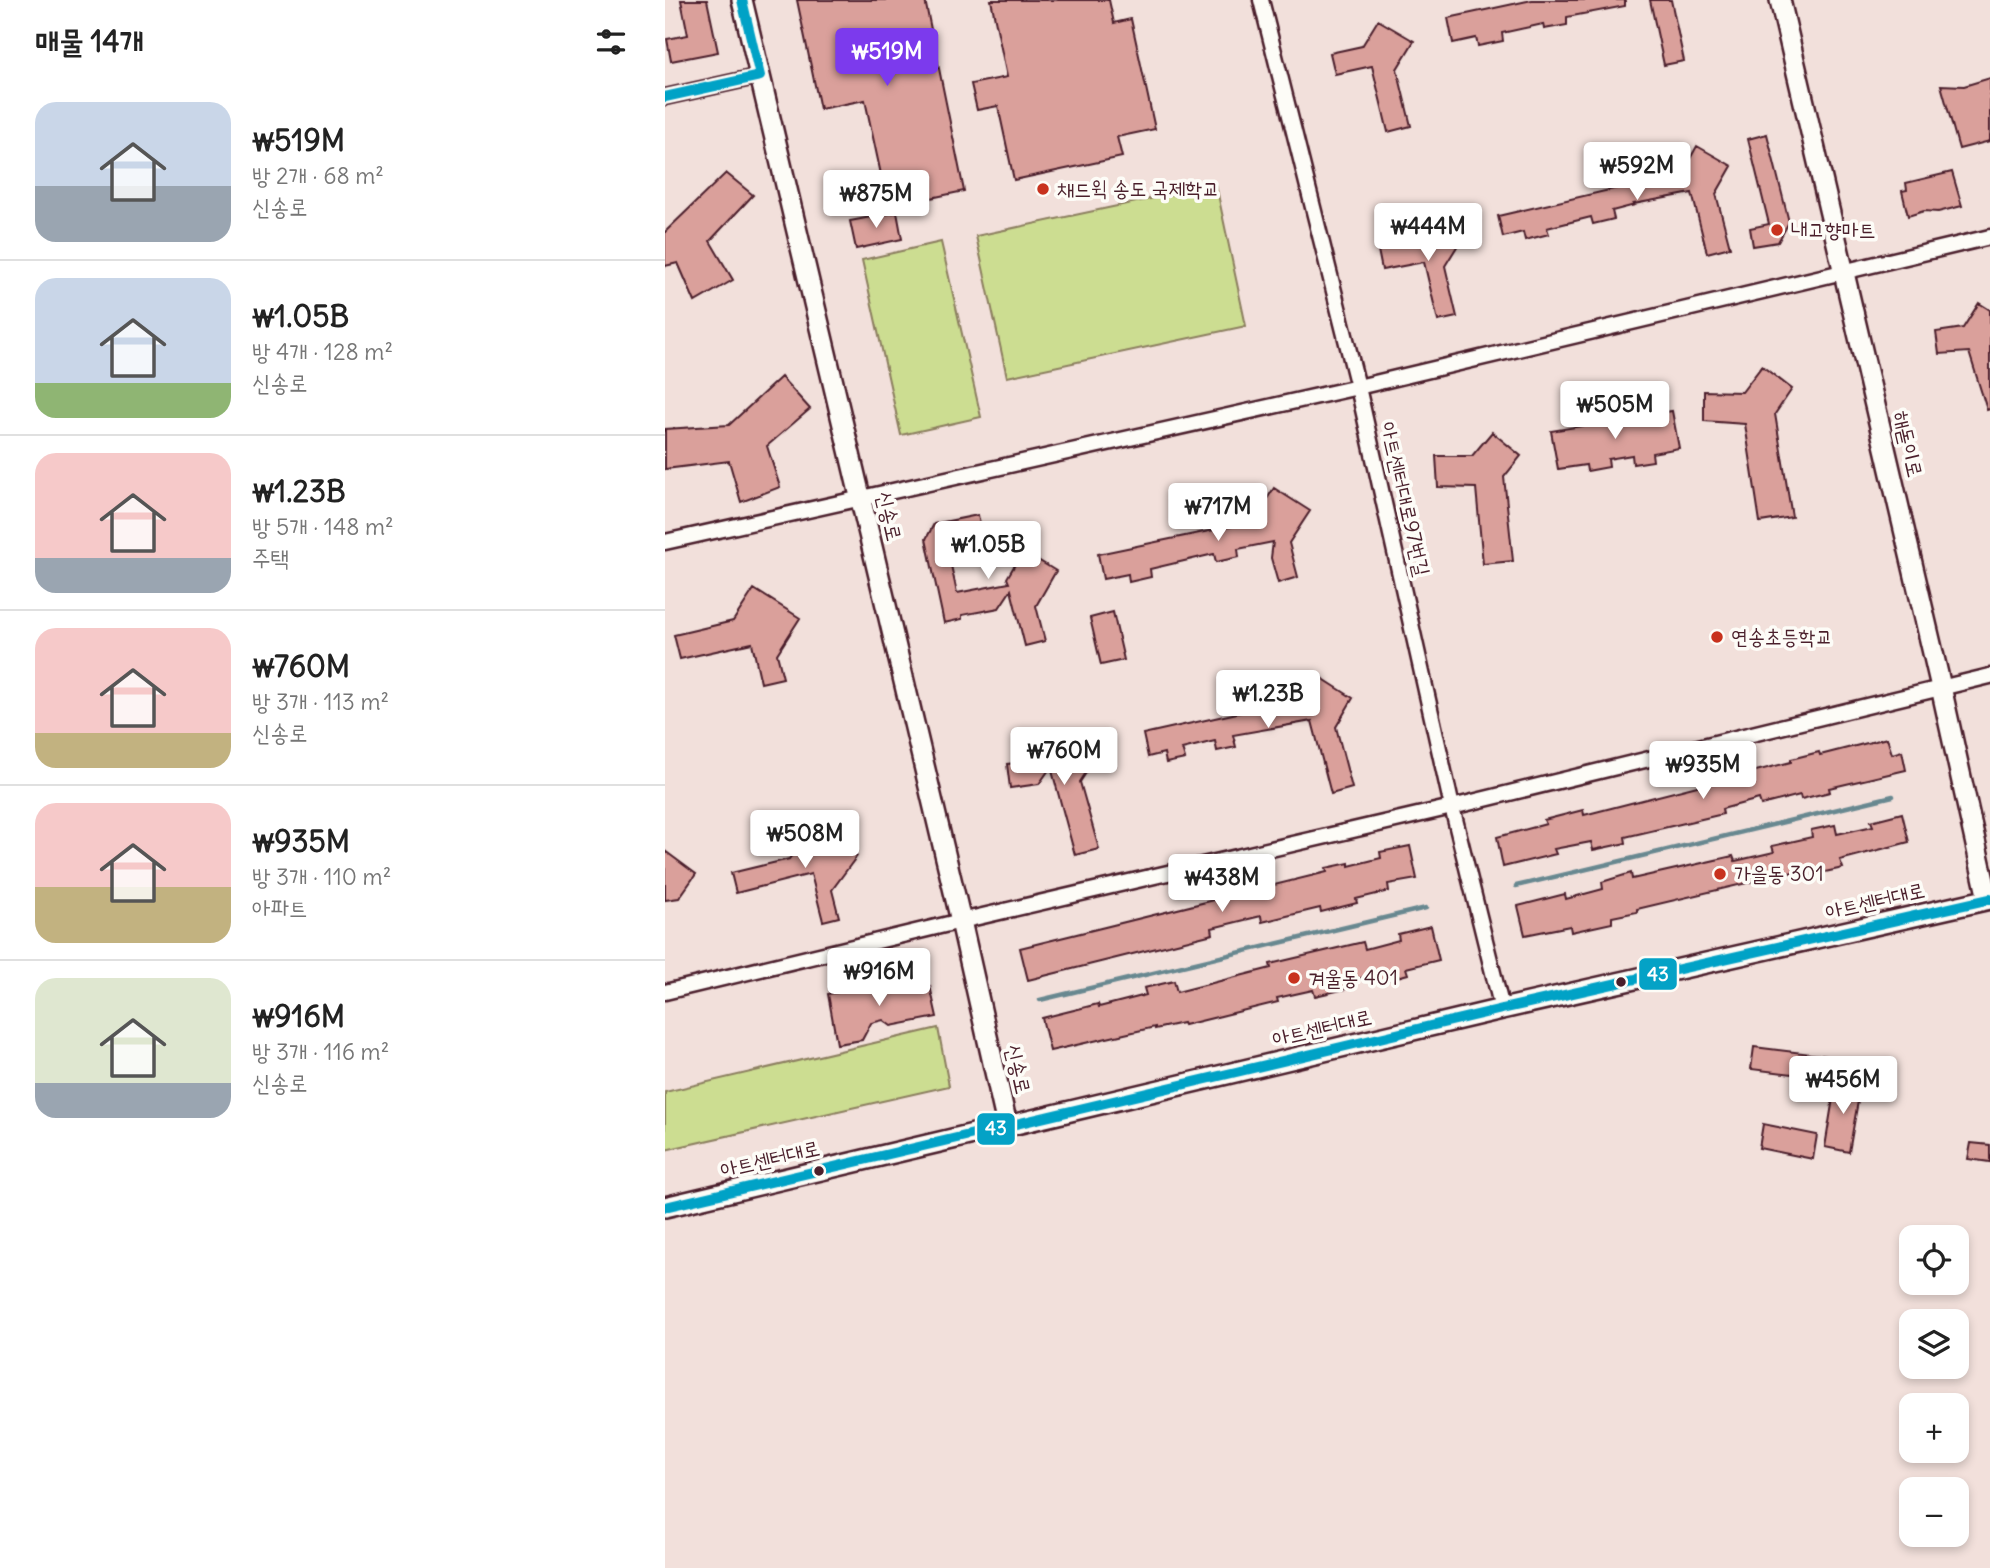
<!DOCTYPE html>
<html lang="ko">
<head>
<meta charset="utf-8">
<style>
	body { margin:0; font-family:Delius,"Poor Story",sans-serif; background:#f6f6f6; color:#222; height:100vh; display:flex; flex-direction:column; font-size:26px; white-space:nowrap }
	* { box-sizing:border-box; margin:0 }
	p { font-size:23px; color:#767676 }
	.icon { flex:none; width:38px; height:38px; fill:none; stroke:currentColor; stroke-width:2; stroke-linecap:round; stroke-linejoin:round }
	.map { position:relative; flex:1; overflow:hidden }
	.side { display:flex; flex-direction:column; background:#fff; width:665px }
	.side>* { flex:none }
	.fabs { position:absolute; left:1234px; top:1225px; display:grid; gap:14px }
	.fabs a { display:grid; place-items:center; width:70px; height:70px; border-radius:14px; background:#fff; box-shadow:0 4px 10px #0003; font-size:35px }
	.price { position:absolute; translate:-50% -60px; padding:0 16px; border-radius:7px; background:#fff; color:#222; font-size:23px; line-height:46px; filter:drop-shadow(0 2px 4px #0008) }
	.price::after { content:''; position:absolute; left:50%; top:42px; width:21px; height:16px; margin-left:-10px; background:inherit; clip-path:polygon(0 0,100% 0,50% 100%) }
	.price.current { background:#7c3aed; color:#fff }
	ul { padding:0; list-style:none }
	li { display:flex; align-items:center; gap:21px; height:175px; padding:0 35px }
	li+li { border-top:2px solid #e0e0e0 }
	li span { display:grid; place-items:center; flex:none; width:196px; height:140px; border-radius:21px; color:#555 }
	li>.icon { margin-inline-start:auto }
	span .icon { width:84px; height:84px; fill:#fffc; stroke-width:1 }
	li b { font-size:30px }
	h2 { display:flex; justify-content:space-between; align-items:center; height:84px; padding:0 35px; font-size:30px }
	main { display:flex; flex:1; min-height:0 }
	.map>svg:first-child { display:block }
	.green { fill:#ccdd91; stroke:#8b7e5e; stroke-width:2 }
	.lines { fill:none; stroke-linecap:round; stroke-linejoin:round }
	.stream { stroke:#688890; stroke-width:4.5 }
	.building { fill:#daa09b; stroke:#4a1f2b; stroke-width:2 }
	.street-casing { stroke:#4a1f2b; stroke-width:19 }
	.secondary-casing { stroke:#4a1f2b; stroke-width:24 }
	.street { stroke:#fdfcf7; stroke-width:14 }
	.secondary { stroke:#fdfcf7; stroke-width:19 }
	.bus-1-casing { stroke:#fdfcf7; stroke-width:16 }
	.bus-1 { stroke:#04a2c6; stroke-width:10 }
	.poi-dot { fill:#c8321e; stroke:#fdfcf7; stroke-width:2.5 }
	.bus-dot { fill:#4a1f2b; stroke:#fdfcf7; stroke-width:2.5 }
	.labels { text-anchor:middle; stroke-width:7; stroke-linejoin:round; paint-order:stroke }
	.poi-label { font-size:21px; fill:#4a1f2b; stroke:#fdfcf7; text-anchor:start }
	.street-label { font-size:21px; fill:#4a1f2b; stroke:#fdfcf7 }
	.line-badge { stroke:#fdfcf7; stroke-width:2.5 }
	.badge-label { font-size:19px; text-anchor:middle; font-weight:bold; fill:#fff }
</style>
</head>
<body>
<main>
<section class="side">
<h2>매물 14개<svg class="icon" aria-label="filters" viewBox="0 0 24 24"><path d="M4 7h16M4 17h16"/><circle cx="9" cy="7" r="2"/><circle cx="15" cy="17" r="2"/></svg></h2>
<ul>
<li><span style="background:linear-gradient(#c9d6e8 60%,#9aa5b1 0)"><svg class="icon" aria-label="home" viewBox="0 0 24 24"><path d="M3 11l9-7 9 7M6 9v11h12V9"/></svg></span><div><b>₩519M</b><p>방 2개 · 68 m²</p><p>신송로</p></div></li>
<li><span style="background:linear-gradient(#c9d6e8 75%,#8fb573 0)"><svg class="icon" aria-label="home" viewBox="0 0 24 24"><path d="M3 11l9-7 9 7M6 9v11h12V9"/></svg></span><div><b>₩1.05B</b><p>방 4개 · 128 m²</p><p>신송로</p></div></li>
<li><span style="background:linear-gradient(#f6c9c9 75%,#9aa5b1 0)"><svg class="icon" aria-label="home" viewBox="0 0 24 24"><path d="M3 11l9-7 9 7M6 9v11h12V9"/></svg></span><div><b>₩1.23B</b><p>방 5개 · 148 m²</p><p>주택</p></div></li>
<li><span style="background:linear-gradient(#f6c9c9 75%,#c2b280 0)"><svg class="icon" aria-label="home" viewBox="0 0 24 24"><path d="M3 11l9-7 9 7M6 9v11h12V9"/></svg></span><div><b>₩760M</b><p>방 3개 · 113 m²</p><p>신송로</p></div></li>
<li><span style="background:linear-gradient(#f6c9c9 60%,#c2b280 0)"><svg class="icon" aria-label="home" viewBox="0 0 24 24"><path d="M3 11l9-7 9 7M6 9v11h12V9"/></svg></span><div><b>₩935M</b><p>방 3개 · 110 m²</p><p>아파트</p></div></li>
<li><span style="background:linear-gradient(#dfe7d0 75%,#9aa5b1 0)"><svg class="icon" aria-label="home" viewBox="0 0 24 24"><path d="M3 11l9-7 9 7M6 9v11h12V9"/></svg></span><div><b>₩916M</b><p>방 3개 · 116 m²</p><p>신송로</p></div></li>
</ul>
</section>
<div class="map">
<svg width="1325" height="1568" viewBox="0 0 1325 1568">
	<rect width="100%" height="100%" fill="#f2e0db"/>
	<filter id="ink" filterUnits="userSpaceOnUse"><feTurbulence type="fractalNoise" baseFrequency=".0143" numOctaves="2"/><feDisplacementMap in="SourceGraphic" scale="14" xChannelSelector="R" yChannelSelector="G"/><feConvolveMatrix kernelMatrix="1 2 1 2 8 2 1 2 1" color-interpolation-filters="sRGB"/></filter>
	<g filter="url(#ink)">
		<path class="green" d="M551 185 581 326 342 377 311 236Z
			M276 242 316 417 236 435 197 260Z
			M273 1028 284 1086 0 1150V1092Z"/>
		<g class="lines">
			<path class="stream" d="M851 886 1228 796
				M375 1000 761 908"/>
		</g>
		<path class="building" d="M16 0H42L53 52 6 61 2 39 23 35Z
			M132 0H260L299 191 223 207 200 100 155 109Z
			M326 0H444L449 23 466 19 490 129 452 137 457 157 349 180 333 106 312 110 306 84 342 77Z
			M867 0H960V6L902 17V25L879 29 878 24 837 33 838 41 813 46 811 38 788 43 783 18Z
			M985 0H1006L1019 61 999 65Z
			M713 20 749 41 732 69 746 126 723 132 707 66 670 74 665 53 697 46Z
			M1325 78V141L1294 149 1276 85 1299 86Z
			M1102 134 1124 222 1113 242 1088 246 1085 228 1104 224 1083 139Z
			M1032 146 1067 166 1051 194 1065 247 1042 253 1027 193 969 204 970 205 947 211 949 219 928 224 926 217 882 228 884 234 860 240 858 232 838 237 833 216 983 181V179L1017 173Z
			M1287 172 1297 206 1273 212 1259 211 1243 216 1237 191 1242 190 1241 183Z
			M61 173 88 195 45 241 68 280 30 302 13 263 0 266V232Z
			M232 212 237 239 191 249 185 221Z
			M761 219 796 240 780 266 792 317 773 321 759 262 717 270 713 250 745 244Z
			M1314 303 1325 310V409L1322 410 1304 352 1274 354 1271 332 1298 328Z
			M1097 366 1127 389 1110 414 1127 517 1095 522 1080 424 1039 421V391L1077 392Z
			M116 377 145 409 102 446 115 487 76 502 64 461 0 469V429L64 425Z
			M1007 411 1014 448 987 453 988 461 968 464 967 455 943 459 944 467 922 471 921 465 893 469 886 431Z
			M827 432 856 456 839 477 848 561 818 564 811 488 773 487 771 456H807Z
			M609 488 645 511 624 543 633 577 613 583 606 558 608 542 573 549 574 557 551 562 549 554 485 569 486 577 464 582 463 574 438 579 433 554 587 522Z
			M313 515 317 534 281 542 292 593 344 583 342 578 358 551 391 571 371 606 380 641 360 646 346 590 334 608 297 615V619L279 623 261 539 269 524Z
			M89 589 135 618 112 654 118 678 96 683 87 643 15 659 9 635 68 621Z
			M448 612 459 660 436 665 425 618Z
			M652 675 688 698 671 727 687 788 666 794 647 721 568 735 571 747 552 751 550 741 517 749 520 759 501 763 499 753 483 757 478 734 581 711 635 703Z
			M395 733 432 756 415 782 434 849 410 855 386 767 374 784 345 788 342 764 378 760Z
			M1222 738 1227 754 1237 751 1241 770 1164 788 1165 792 1136 799 1135 795 1096 805 1094 799 1057 809 1058 814 960 837 961 843 928 850 926 842 889 849 891 854 838 867 832 837 881 824 879 820 918 810 919 815 1126 762V759L1154 752 1155 755Z
			M1237 813 1244 842 1175 860 1178 868 1151 874 1149 867 972 909V912L947 917V923L906 932 905 926 860 935 853 906 900 894 901 899 938 889 937 882 966 873 967 879 1068 856 1070 861 1109 852 1107 846 1147 837 1146 830 1170 825 1172 834 1208 826 1206 821Z
			M148 825 192 856 167 890 174 917 158 921 146 874 71 893 66 873 124 859Z
			M745 846 752 879 723 884 724 891 691 899 692 903 656 912 655 908 597 922 596 916 547 928 548 934 363 980 355 948 662 872 661 868 684 863V866L716 858 715 852Z
			M0 851 31 874 14 898 0 900Z
			M766 926 774 960 741 968 743 974 707 984 704 976 684 981 685 988 650 996 648 990 612 998 613 1002 519 1025 518 1023 490 1029V1027L385 1051 377 1018 433 1004 434 1007 481 995 479 988 509 981 512 992 606 968 605 964 698 942 700 949 734 940 733 934Z
			M248 978 251 989 265 986 272 1017 226 1026 218 1020 206 1023 197 1040 172 1044 163 994Z
			M1089 1047 1163 1056 1160 1078 1086 1069Z
			M1171 1080 1196 1084 1184 1152 1160 1147Z
			M1098 1124 1152 1135 1148 1159 1094 1148Z
			M1306 1143 1325 1145V1162L1303 1159Z"/>
		<g class="lines">
			<g class="street-casing">
				<path id="street" d="M596 0 693 387 787 807 837 1009
					M0 97 95 76
					M0 542 693 387 1325 237
					M0 992 296 921 787 807 1325 676"/>
			</g>
			<g class="secondary-casing">
				<path id="secondary" d="M77 0 296 921 342 1125
					M1115 0 1276 687 1323 899
					M0 1207 837 1009 1325 899"/>
			</g>
			<use href="#street" class="street"/>
			<use href="#secondary" class="secondary"/>
			<g class="bus-1-casing">
				<path id="bus-1" d="M77 0 95 76
					M0 97 95 76
					M0 1207 837 1009 1325 899"/>
			</g>
			<use href="#bus-1" class="bus-1"/>
		</g>
	</g>
	<g class="poi-dot">
		<circle cx="378" cy="189" r="7"/>
		<circle cx="1112" cy="230" r="7"/>
		<circle cx="1052" cy="637" r="7"/>
		<circle cx="1055" cy="874" r="7"/>
		<circle cx="629" cy="978" r="7"/>
	</g>
	<g class="bus-dot">
		<circle cx="956" cy="982" r="6"/>
		<circle cx="154" cy="1171" r="6"/>
	</g>
	<g class="labels">
		<g class="poi-label">
			<text x="392" y="196">채드윅 송도 국제학교</text>
			<text x="1126" y="237">내고향마트</text>
			<text x="1066" y="644">연송초등학교</text>
			<text x="1069" y="881">가을동 301</text>
			<text x="643" y="985">겨울동 401</text>
		</g>
		<g class="street-label">
			<text transform="translate(1243 444) rotate(77)" y="7">해돋이로</text>
			<text transform="translate(740 499) rotate(77)" y="7">아트센터대로97번길</text>
			<text transform="translate(224 516) rotate(77)" y="7">신송로</text>
			<text transform="translate(1210 901) rotate(-13)" y="7">아트센터대로</text>
			<text transform="translate(657 1028) rotate(-13)" y="7">아트센터대로</text>
			<text transform="translate(353 1069) rotate(77)" y="7">신송로</text>
			<text transform="translate(105 1159) rotate(-13)" y="7">아트센터대로</text>
		</g>
	</g>
	<g class="line-badge">
		<rect x="973" y="957" width="40" height="34" rx="7" fill="#04a2c6"/>
		<rect x="311" y="1112" width="40" height="34" rx="7" fill="#04a2c6"/>
	</g>
	<g class="badge-label">
		<text x="993" y="981">43</text>
		<text x="331" y="1135">43</text>
	</g>
</svg>
<div class="fabs">
<a><svg class="icon" aria-label="locate" viewBox="0 0 24 24"><circle cx="12" cy="12" r="6"/><path d="M12 2v4M12 18v4M2 12h4M18 12h4"/></svg></a>
<a><svg class="icon" aria-label="layers" viewBox="0 0 24 24"><path d="M12 4l9 5-9 5-9-5zM3 14l9 5 9-5"/></svg></a>
<a>+</a>
<a>−</a>
</div>
<b class="price current" style="left:222px;top:88px">₩519M</b>
<b class="price" style="left:972px;top:202px">₩592M</b>
<b class="price" style="left:211px;top:230px">₩875M</b>
<b class="price" style="left:763px;top:263px">₩444M</b>
<b class="price" style="left:950px;top:441px">₩505M</b>
<b class="price" style="left:553px;top:543px">₩717M</b>
<b class="price" style="left:323px;top:581px">₩1.05B</b>
<b class="price" style="left:603px;top:730px">₩1.23B</b>
<b class="price" style="left:399px;top:787px">₩760M</b>
<b class="price" style="left:1038px;top:801px">₩935M</b>
<b class="price" style="left:140px;top:870px">₩508M</b>
<b class="price" style="left:557px;top:914px">₩438M</b>
<b class="price" style="left:214px;top:1008px">₩916M</b>
<b class="price" style="left:1178px;top:1116px">₩456M</b>
</div>
</main>
</body>
</html>
